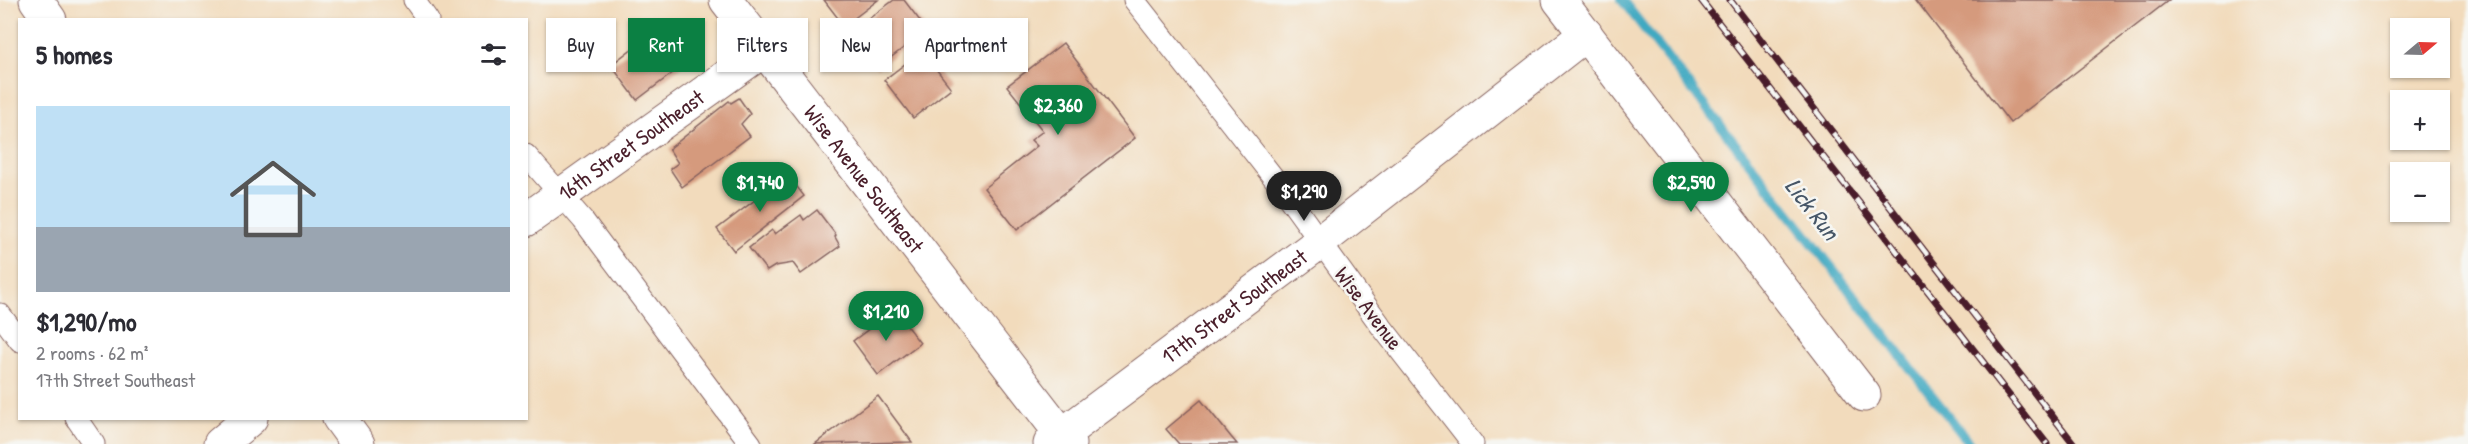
<!DOCTYPE html>
<html lang="en">
<head>
<meta charset="utf-8">
<style>
	body { margin:0; font-family:"Patrick Hand",sans-serif; background:#f2f2f3; color:#2b2b33; height:100vh; display:flex; flex-direction:column; font-size:22px; white-space:nowrap }
	* { box-sizing:border-box; margin:0 }
	p { font-size:20px; color:#7c7c81 }
	.icon { flex:none; width:33px; height:33px; fill:none; stroke:currentColor; stroke-width:2; stroke-linecap:round; stroke-linejoin:round }
	.map { position:relative; flex:1; overflow:hidden }
	.panel { position:absolute; left:18px; top:18px; width:510px; height:402px; display:flex; flex-direction:column; background:#fff; border-radius:0px; box-shadow:0 2px 4px #0004 }
	.panel>* { flex:none }
	.hud { position:absolute; left:546px; top:18px; width:570px; height:54px; display:flex; gap:12px }
	.needle { width:39px; rotate:71deg }
	.controls { position:absolute; left:2390px; top:18px; display:grid; gap:12px }
	.controls a { display:grid; place-items:center; width:60px; height:60px; border-radius:0px; background:#fff; box-shadow:0 2px 4px #0004; font-size:30px }
	.price { position:absolute; translate:-50% -51px; padding:0 14px; border-radius:21px; background:#0b8043; color:#fff; font-size:20px; line-height:39px; filter:drop-shadow(0 2px 3px #0008) }
	.price::after { content:''; position:absolute; left:50%; top:36px; width:18px; height:14px; margin-left:-9px; background:inherit; clip-path:polygon(0 0,100% 0,50% 100%) }
	.price.active { background:#222; color:#fff }
	ul { padding:0; list-style:none }
	li { display:grid; align-content:center; gap:12px; height:318px; padding:0 18px }
	li+li { border-top:2px solid #e1e1e2 }
	li span { display:grid; place-items:center; height:186px; border-radius:0px; color:#555 }
	li>.icon { margin-inline-start:auto }
	span .icon { width:108px; height:108px; fill:#fffc; stroke-width:1 }
	li b { font-size:26px }
	h2 { display:flex; justify-content:space-between; align-items:center; height:72px; padding:0 18px; font-size:26px }
	.chip { padding:0 21px; border-radius:0px; background:#fff; box-shadow:0 2px 4px #0004; font-size:21px; line-height:54px }
	.chip.active { background:#0b8043; color:#fff }
	.map>svg:first-child { display:block }
	.lines { fill:none; stroke-linecap:round; stroke-linejoin:round }
	.stream { stroke:#41a9c1; stroke-width:10 }
	.building { fill:#d59a7d }
	.lane-casing { stroke:#85615e; stroke-width:23 }
	.street-casing { stroke:#85615e; stroke-width:35 }
	.secondary-casing { stroke:#85615e; stroke-width:35 }
	.lane { stroke:#fff; stroke-width:21 }
	.street { stroke:#fff; stroke-width:33 }
	.secondary { stroke:#fff; stroke-width:33 }
	.rail-casing { stroke:#4a1f2b; stroke-width:7 }
	.rail { stroke:#f6f6f2; stroke-width:4.5; stroke-dasharray:14; stroke-linecap:butt }
	.labels { text-anchor:middle; stroke-width:5; stroke-linejoin:round; paint-order:stroke }
	.street-label { font-size:22px; fill:#4a1f2b; stroke:#f6f6f2 }
	.water-label { font-size:24px; font-style:italic; fill:#465667; stroke:#f6f6f2 }
</style>
</head>
<body>
<div class="map">
<svg width="2468" height="444" viewBox="0 0 2468 444">
	<rect width="100%" height="100%" fill="#f6f6f2"/>
	<filter id="ink" filterUnits="userSpaceOnUse"><feTurbulence type="fractalNoise" baseFrequency=".0167" numOctaves="2"/><feDisplacementMap in="SourceGraphic" scale="12" xChannelSelector="R" yChannelSelector="G"/><feConvolveMatrix kernelMatrix="1 2 1 2 8 2 1 2 1" color-interpolation-filters="sRGB"/></filter>
	<filter id="wash" filterUnits="userSpaceOnUse"><feTurbulence type="fractalNoise" baseFrequency=".008" numOctaves="4" result="noise"/><feDisplacementMap in="SourceGraphic" scale="24" xChannelSelector="R" yChannelSelector="G"/><feGaussianBlur stdDeviation="1.35" result="paint"/><feColorMatrix in="noise" values="0 0 0 0 0 0 0 0 0 0 0 0 0 0 0 0 0 1.4 0 .05"/><feComposite in="paint" operator="in"/></filter>
	<g filter="url(#wash)">
		<rect width="100%" height="100%" fill="#f2dbbc"/>
		<g class="lines">
			<path class="stream" d="M1622 0 1970 444"/>
		</g>
		<g id="blocks">
			<path class="building" d="M824 0H878L844 26Z
				M894 0H904L927 30 877 68 851 32Z
				M1916 0H2169L2010 123Z
				M664 24 691 59 637 100 611 65Z
				M1063 43 1135 138 1017 230 984 188 1037 146 1031 140 1043 131 1007 86Z
				M922 51 951 88 913 118 884 80Z
				M739 98 750 114 741 124 750 136 682 187 670 169 678 163 669 149 729 101 731 103Z
				M788 175 804 196 734 251 717 229Z
				M817 210 836 235 835 237 840 246 801 274 793 263 775 266 767 271 749 248 772 230 775 234 801 215 804 220Z
				M894 310 920 343 878 375 853 341Z
				M878 396 912 442 815 444Z
				M1201 400 1231 437 1237 444H1179L1166 429Z"/>
		</g>
	</g>
	<g filter="url(#ink)">
		<use href="#blocks" fill-opacity="0" stroke="#85615e" stroke-width="1.5"/>
		<g class="lines">
			<g class="lane-casing">
				<path id="lane" d="M414 0 428 20
					M1134 0 1277 182 1381 326 1473 444
					M526 155 583 220 751 444
					M0 314 20 341
					M76 418 94 444"/>
			</g>
			<g class="street-casing">
				<g id="street">
					<path d="M36 0 50 20"/>
					<path d="M1559 0 1864 395"/>
					<path id="s1" d="M526 220 764 50"/>
					<path d="M339 418 358 444"/>
					<path d="M220 444 251 418"/>
					<path id="s2" d="M1050 444 1320 242 1586 34"/>
				</g>
			</g>
			<g class="secondary-casing">
				<g id="secondary">
					<path id="s3" d="M726 0 1069 444"/>
				</g>
			</g>
			<use href="#lane" class="lane"/>
			<use href="#street" class="street"/>
			<use href="#secondary" class="secondary"/>
			<g class="rail-casing">
				<path id="rail" d="M1701 0 2047 444
					M1730 0 2074 444"/>
			</g>
			<use href="#rail" class="rail"/>
		</g>
	</g>
	<g class="labels">
		<g class="street-label">
			<text dy="8" stroke="none"><textPath href="#s1" startOffset="129">16th Street Southeast</textPath></text>
			<text dy="8" stroke="none"><textPath href="#s3" startOffset="226">Wise Avenue Southeast</textPath></text>
			<text dy="8" stroke="none"><textPath href="#s2" startOffset="230">17th Street Southeast</textPath></text>
			<text transform="translate(1369 308) rotate(53)" y="8">Wise Avenue</text>
		</g>
		<g class="water-label">
			<text transform="translate(1812 209) rotate(52)" y="8">Lick Run</text>
		</g>
	</g>
</svg>
<div class="controls">
<a><svg class="needle" viewBox="-14 -14 28 28"><path d="M0-13l5 13h-10z" fill="#e53935"/><path d="M0 13l5-13h-10z" fill="#7c7c81"/></svg></a>
<a>+</a>
<a>−</a>
</div>
<b class="price" style="left:1058px;top:136px">$2,360</b>
<b class="price" style="left:760px;top:213px">$1,740</b>
<b class="price" style="left:1691px;top:213px">$2,590</b>
<b class="price active" style="left:1304px;top:222px">$1,290</b>
<b class="price" style="left:886px;top:342px">$1,210</b>
<div class="hud">
<a class="chip">Buy</a>
<a class="chip active">Rent</a>
<a class="chip">Filters</a>
<a class="chip">New</a>
<a class="chip">Apartment</a>
</div>
<section class="panel">
<h2>5 homes<svg class="icon" aria-label="filters" viewBox="0 0 24 24"><path d="M4 7h16M4 17h16"/><circle cx="9" cy="7" r="2"/><circle cx="15" cy="17" r="2"/></svg></h2>
<ul>
<li><span style="background:linear-gradient(#bfe0f5 65%,#9aa5b1 0)"><svg class="icon" aria-label="home" viewBox="0 0 24 24"><path d="M3 11l9-7 9 7M6 9v11h12V9"/></svg></span><div><b>$1,290/mo</b><p>2 rooms · 62 m²</p><p>17th Street Southeast</p></div></li>
</ul>
</section>
</div>
</body>
</html>
